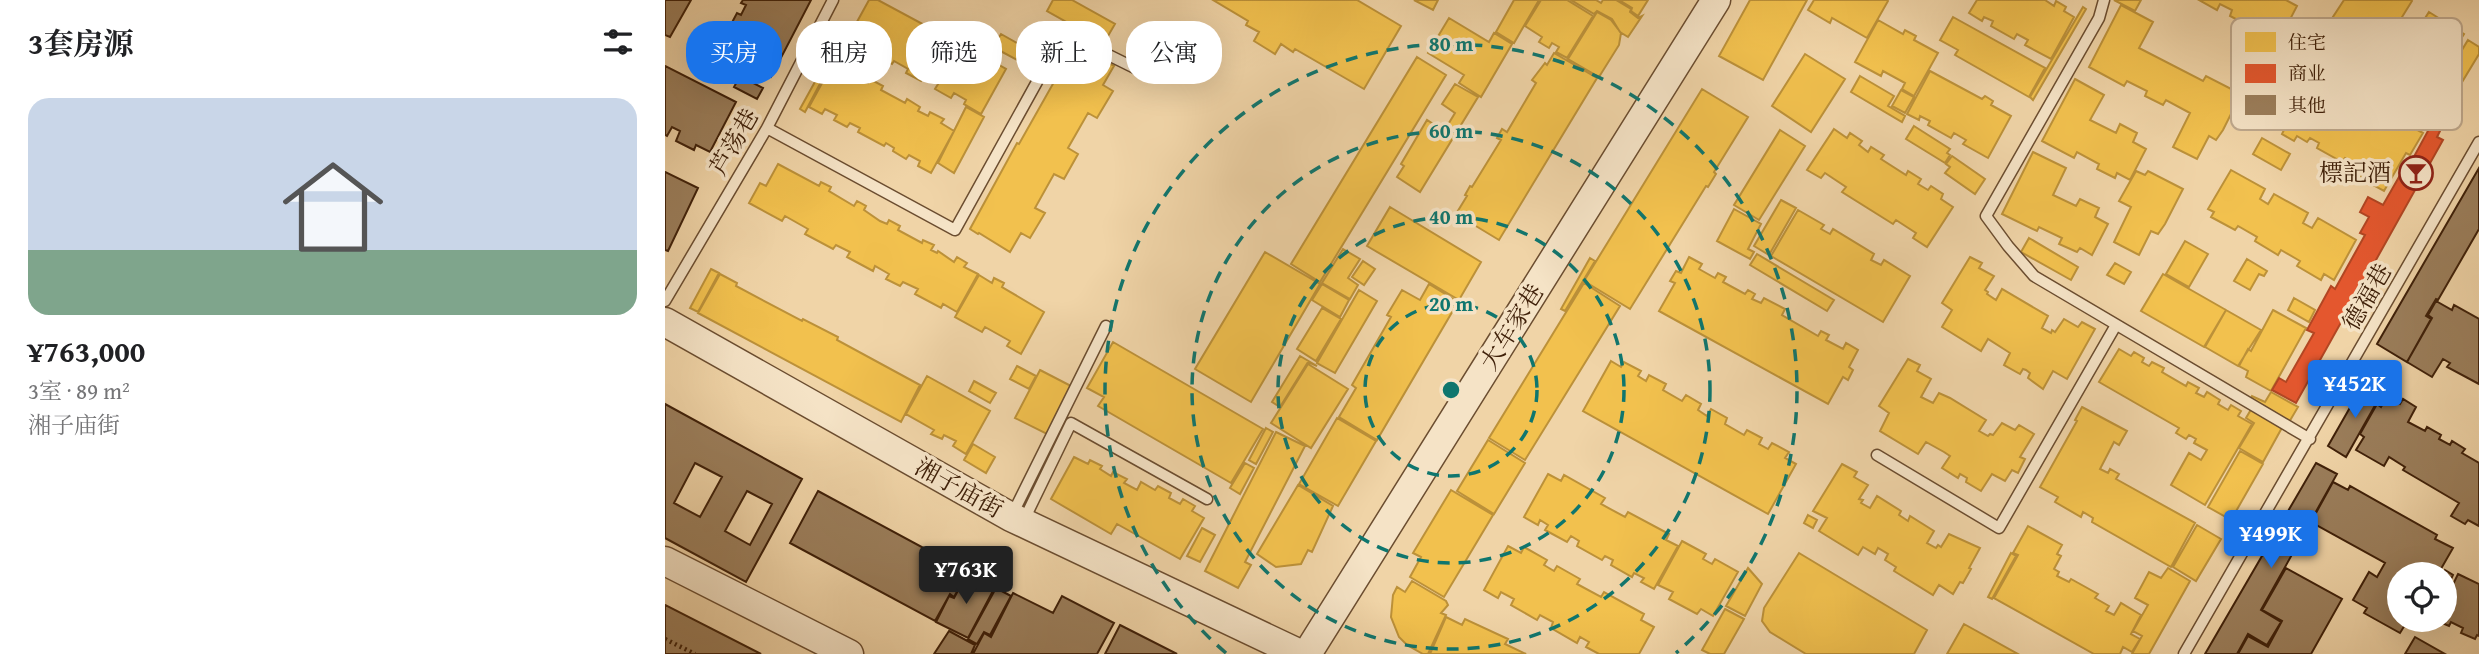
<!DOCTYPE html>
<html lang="zh">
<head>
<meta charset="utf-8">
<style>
	body { margin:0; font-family:"Gentium Book Plus","Noto Serif SC",serif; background:#f6f6f6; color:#202124; height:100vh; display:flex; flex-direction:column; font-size:26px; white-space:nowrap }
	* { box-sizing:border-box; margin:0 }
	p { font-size:23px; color:#757577 }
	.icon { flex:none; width:38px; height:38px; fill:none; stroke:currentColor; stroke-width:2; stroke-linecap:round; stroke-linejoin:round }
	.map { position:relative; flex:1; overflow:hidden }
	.panel { display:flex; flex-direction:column; background:#fff; width:665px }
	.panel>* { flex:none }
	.guide { position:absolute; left:21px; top:21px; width:665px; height:63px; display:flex; gap:14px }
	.fabs { position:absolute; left:1722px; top:562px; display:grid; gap:14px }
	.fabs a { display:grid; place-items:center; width:70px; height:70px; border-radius:50%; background:#fff; box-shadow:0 7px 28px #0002; font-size:35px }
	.price { position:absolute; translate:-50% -60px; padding:0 16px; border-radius:7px; background:#1a73e8; color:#fff; font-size:23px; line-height:46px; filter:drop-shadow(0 2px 4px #0008) }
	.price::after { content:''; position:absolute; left:50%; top:42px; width:21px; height:16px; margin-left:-10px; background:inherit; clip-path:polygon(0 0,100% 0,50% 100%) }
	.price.current { background:#222; color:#fff }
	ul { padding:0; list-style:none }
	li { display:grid; align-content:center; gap:14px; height:371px; padding:0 28px }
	li span { display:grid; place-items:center; height:217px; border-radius:21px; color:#555 }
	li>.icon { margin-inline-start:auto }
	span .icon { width:126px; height:126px; fill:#fffc; stroke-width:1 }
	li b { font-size:30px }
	h2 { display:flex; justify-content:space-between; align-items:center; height:84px; padding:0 28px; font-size:30px }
	.tag { padding:0 24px; border-radius:28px; background:#fff; box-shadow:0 7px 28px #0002; font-size:24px; line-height:63px }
	.tag.current { background:#1a73e8; color:#fff }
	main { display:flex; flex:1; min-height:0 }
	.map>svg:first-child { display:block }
	.homes { fill:#f2c14e; stroke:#bc9139; stroke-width:2 }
	.shops { fill:#e4572e; stroke:#b24623; stroke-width:2 }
	.building { fill:#9b7e5b; stroke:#3f2009; stroke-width:2; fill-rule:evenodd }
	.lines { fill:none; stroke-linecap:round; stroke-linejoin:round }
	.service-casing { stroke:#6b4d30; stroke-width:13 }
	.tertiary-casing { stroke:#6b4d30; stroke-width:31 }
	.path { stroke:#3f2009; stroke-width:4.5; stroke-dasharray:2 3.5; stroke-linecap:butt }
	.service { stroke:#f5e3c6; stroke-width:10 }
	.tertiary { stroke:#f5e3c6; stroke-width:28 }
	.ring { fill:none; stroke:#0f766e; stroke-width:3.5; stroke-dasharray:12 9 }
	.labels { text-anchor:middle; stroke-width:7; stroke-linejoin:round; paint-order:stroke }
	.street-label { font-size:24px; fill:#3f2009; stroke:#f5e3c6 }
	.poi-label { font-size:24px; fill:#3f2009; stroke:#f5e3c6; text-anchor:end }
	.key { fill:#f5e3c6; stroke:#bea88d; stroke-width:2 }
	.key-label { font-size:19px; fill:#3f2009 }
	.centre { fill:#0f766e; stroke:#f5e3c6; stroke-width:3.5 }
	.ring-label { font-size:21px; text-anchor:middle; font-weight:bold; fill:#0f766e; stroke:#f5e3c6; stroke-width:7; stroke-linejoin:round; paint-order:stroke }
</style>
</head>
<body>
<main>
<section class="panel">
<h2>3套房源<svg class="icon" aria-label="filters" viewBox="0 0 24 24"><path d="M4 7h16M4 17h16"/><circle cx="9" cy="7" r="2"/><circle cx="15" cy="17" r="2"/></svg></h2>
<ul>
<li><span style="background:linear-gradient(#c9d6e8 70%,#7fa58c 0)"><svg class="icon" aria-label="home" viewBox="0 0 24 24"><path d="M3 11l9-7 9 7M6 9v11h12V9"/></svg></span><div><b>¥763,000</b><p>3室 · 89 m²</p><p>湘子庙街</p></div></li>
</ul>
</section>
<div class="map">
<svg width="1814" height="654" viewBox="0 0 1814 654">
	<rect width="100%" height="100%" fill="#f0d4a7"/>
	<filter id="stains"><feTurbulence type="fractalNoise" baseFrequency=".00286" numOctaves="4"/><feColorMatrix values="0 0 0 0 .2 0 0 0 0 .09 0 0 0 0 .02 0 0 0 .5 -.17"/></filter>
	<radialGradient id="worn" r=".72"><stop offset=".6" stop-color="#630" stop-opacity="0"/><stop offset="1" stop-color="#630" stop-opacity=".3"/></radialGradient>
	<path class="homes" d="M204 0H213L291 42 288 48 297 52 300 46 341 69 316 114 299 104 301 100 289 93 286 98 270 89 273 84 259 76 256 81 241 73 243 69 229 61 227 64 213 56 214 53 201 46 199 50 182 40Z
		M388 0H407L450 24 439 43 382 11Z
		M548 0H692L736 26 699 89 630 49 628 52 616 44 610 54 589 41 594 32 581 25 583 21Z
		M749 0H773L768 10Z
		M849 0H874L849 43 831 32Z
		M876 0H902L928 16 902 58 891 52 894 47 887 43 884 48 874 42 877 37 860 26Z
		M906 0H931L936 3 938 0H951L966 9 965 12 973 18 977 16 963 37 955 32 947 19 932 11 929 14Z
		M954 0H983L973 16 966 11 967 8Z
		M1085 0H1142L1098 80 1054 56Z
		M1149 0H1222L1223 1 1202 38 1167 18 1165 23 1143 10Z
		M1312 0H1380L1389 6 1391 1 1401 7 1399 11 1409 17 1386 59 1360 45 1363 40 1352 34 1349 39 1326 26 1328 21 1319 17 1317 21 1304 13Z
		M1449 0H1476L1470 11Z
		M1534 0H1621L1632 6 1596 75 1572 63 1590 29 1565 16 1567 10 1555 4 1552 10Z
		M1679 0H1746L1747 1 1714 54 1664 23Z
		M1456 5 1488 22 1474 48 1538 81 1541 76 1576 94 1558 130 1551 140 1544 136 1532 159 1508 147 1525 113 1501 100 1498 105 1480 96 1482 91 1462 81 1459 86 1424 67Z
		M1418 7 1421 9 1368 100 1365 97Z
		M932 12 946 20 956 33 954 45 934 77 903 59Z
		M1764 12 1799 34 1773 75 1738 53Z
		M1288 17 1380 68 1364 97 1290 55 1293 50 1275 40Z
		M784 18 824 42 829 33 847 44 816 97 794 83 799 75 763 53Z
		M1213 20 1238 34 1240 30 1251 36 1249 40 1273 53 1249 96 1237 89 1240 83 1218 71 1216 76 1190 62Z
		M336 34 359 47 352 60 328 47Z
		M1803 40 1814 47V54L1791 92 1777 83Z
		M408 43 449 66 438 85 448 91 432 118 423 113 403 148 413 154 399 179 389 174 370 208 380 213 365 238 356 233 345 252 314 233 313 234 305 229 352 143 354 144 389 82 395 72 393 71Z
		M889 53 932 78 834 240 791 214 802 196 800 195 805 186 807 187 836 140 832 138 837 129 842 132 871 83 867 80 880 63 882 65Z
		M1140 54 1180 79 1146 132 1107 106Z
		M752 57 781 75 655 282 626 264Z
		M162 60 166 63 140 112 135 109Z
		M168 63 181 70 183 67 196 74 193 78 203 83 205 79 218 86 216 90 240 103 242 99 255 107 253 111 263 116 265 112 279 119 276 123 289 131 266 173 253 166 255 161 244 155 241 159 228 151 229 148 221 143 219 146 193 132 195 128 185 123 182 127 169 120 172 115 160 109 157 114 144 107Z
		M1635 63 1665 80 1659 93 1720 128 1727 116 1758 133 1745 155 1741 153 1719 191 1695 178 1698 174 1687 168 1689 163 1680 158 1677 162 1652 148 1654 143 1645 138 1642 142 1632 136 1629 141 1617 134 1619 130 1603 121 1611 107 1614 110 1627 87 1623 85Z
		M1265 71 1317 99 1320 96 1328 101 1326 105 1346 116 1323 158 1298 144 1301 140 1289 133 1286 138 1263 125 1265 121 1255 116 1254 120 1242 114Z
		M1195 76 1229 96 1223 106 1240 116 1237 122 1186 92Z
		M1410 79 1439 95 1425 120 1451 133 1455 124 1472 133 1468 142 1481 149 1465 180 1452 173 1450 178 1432 169 1434 164 1412 152 1409 158 1377 141Z
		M790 84 813 97 755 192 732 177 739 166 736 164 762 120 779 131 790 113 777 104Z
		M1037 89 1083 117 1049 172 1051 174 1043 187 1041 186 965 309 919 281Z
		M1236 90 1249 97 1240 113 1227 106Z
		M301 107 319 117 289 173 273 163Z
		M1249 126 1285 149 1282 153 1285 155 1280 163 1241 139Z
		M1169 129 1182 138 1185 133 1197 141 1194 145 1203 152 1206 147 1219 155 1216 159 1241 175 1243 171 1256 179 1253 184 1263 190 1266 186 1278 194 1276 199 1288 207 1262 247 1248 238 1251 233 1231 220 1228 224 1177 192 1181 187 1160 173 1156 178 1142 170Z
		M1115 130 1140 146 1094 220 1069 205Z
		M1597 138 1625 154 1616 170 1588 154Z
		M1368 152 1401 168 1388 195 1411 206 1415 199 1434 208 1430 217 1443 224 1427 255 1415 248 1412 252 1394 244 1397 238 1374 227 1372 231 1337 214Z
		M1287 156 1320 179 1310 194 1280 173 1285 167 1281 164Z
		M113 164 154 186 156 182 166 187 164 191 189 206 192 201 201 206 199 210 215 221 222 224 224 220 235 226 233 230 257 243 258 240 269 245 266 250 272 253 273 251 289 262 292 257 302 263 299 267 313 274 292 312 278 304 276 308 250 294 253 289 238 282 235 286 221 279 224 274 210 266 208 271 182 257 185 252 171 245 168 249 140 234 143 229 120 216 117 221 84 203 95 183 101 186Z
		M1566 170 1600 189 1595 199 1603 204 1609 194 1643 213 1638 223 1647 228 1653 218 1691 240 1669 280 1659 274 1656 280 1632 266 1635 261 1616 250 1613 255 1590 241 1592 237 1573 226 1570 230 1546 217 1549 212 1543 209Z
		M1471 171 1480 175 1483 171 1518 189 1500 224 1493 234 1486 231 1474 255 1449 242 1466 207 1454 201Z
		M1116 200 1131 208 1104 255 1089 246Z
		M725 207 816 262 794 300 702 246Z
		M1069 209 1096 224 1083 249 1089 252 1085 259 1052 241Z
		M1133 210 1159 225 1156 229 1165 234 1168 229 1209 254 1206 260 1216 265 1219 260 1245 276 1218 322 1106 256Z
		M1364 238 1413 267 1406 280 1356 252Z
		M1520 241 1543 254 1524 287 1501 274Z
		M678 249 695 259 683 278 693 285 685 299 657 283Z
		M600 252 655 284 586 402 530 369Z
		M1092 254 1169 300 1162 311 1085 265Z
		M1024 257 1037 264 1034 269 1050 278 1053 273 1061 277 1058 282 1080 294 1083 290 1090 294 1087 299 1096 303 1099 298 1120 309 1117 315 1153 336 1156 331 1164 335 1161 340 1178 349 1181 343 1193 350 1184 367 1188 370 1183 380 1178 377 1163 404 994 311 1010 283 1005 281 1011 271 1016 273Z
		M1305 257 1317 263 1314 268 1329 276 1320 290 1323 292 1322 294 1331 300 1337 289 1383 316 1377 328 1386 333 1387 330 1390 332 1399 319 1413 327 1417 322 1430 329 1402 379 1388 371 1378 389 1363 378 1365 373 1361 370 1358 369 1355 374 1339 365 1345 353 1323 339 1316 351 1277 327 1287 310 1277 303Z
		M925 258 930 261 900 311 896 309Z
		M1582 259 1602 271 1599 276 1594 274 1585 290 1569 281Z
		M698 261 710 269 699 285 687 277Z
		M1450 263 1466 272 1459 284 1442 275Z
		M46 269 54 273 33 312 25 308Z
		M55 274 72 283 71 286 137 321 138 319 173 337 172 340 255 385 236 422 33 313Z
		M1498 274 1561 310 1539 347 1476 311Z
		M314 275 327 283 329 278 339 283 337 287 379 312 356 354 342 346 345 341 320 327 317 332 290 317Z
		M919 283 955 306 860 460 824 438Z
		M657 284 684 300 675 317 647 300Z
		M764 284 793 302 712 440 674 417 691 388 687 385 726 317 722 315 737 290 755 300Z
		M694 290 712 301 670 373 652 363Z
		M1629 298 1650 310 1644 322 1623 310Z
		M657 308 676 319 651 361 632 349Z
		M1561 310 1596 330 1573 366 1540 347Z
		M1608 310 1641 328 1606 391 1581 377 1583 371 1574 366 1583 349 1586 351Z
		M448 342 598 429 566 483 433 406 439 397 422 388Z
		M1454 349 1466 356 1469 352 1479 358 1477 362 1484 366 1487 362 1499 368 1497 372 1521 386 1523 382 1534 388 1531 393 1539 397 1542 392 1555 400 1553 404 1563 410 1566 405 1576 411 1573 416 1587 424 1540 505 1506 485 1524 453 1536 460 1542 450 1529 443 1531 439 1524 435 1521 439 1511 433 1514 428 1434 382Z
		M635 356 652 366 643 362 615 407 607 402Z
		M1243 359 1255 365 1252 371 1266 379 1256 397 1268 403 1274 393 1285 398 1321 420 1314 431 1323 436 1325 434 1328 435 1337 423 1350 430 1354 425 1369 434 1355 457 1360 459 1353 473 1347 470 1340 481 1327 474 1316 491 1301 482 1302 478 1295 474 1293 478 1277 468 1285 456 1279 452 1261 442 1253 454 1215 431 1224 413 1214 406Z
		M946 361 956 367 959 362 976 371 973 376 981 381 984 375 1001 384 998 390 1017 401 1021 395 1036 404 1033 410 1042 416 1046 409 1062 418 1060 424 1079 435 1082 430 1097 438 1094 444 1103 449 1107 443 1124 452 1120 458 1131 464 1103 514 918 411Z
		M643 364 683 389 646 448 606 423Z
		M352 366 371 376 364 389 345 379Z
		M375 370 406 386 382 434 350 418Z
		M262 376 325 411 301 454 288 446 291 441 279 435 277 439 266 434 269 430 241 414Z
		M309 381 331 393 325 403 304 391Z
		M1606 392 1633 407 1623 424 1584 403 1587 396 1600 402Z
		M1588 406 1619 424 1598 462 1574 448 1589 423 1581 418Z
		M1417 407 1462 431 1454 445 1449 442 1435 469 1443 473 1445 469 1454 474 1451 479 1530 523 1506 567 1427 522 1428 518 1418 512 1416 517 1390 502 1393 497 1375 487 1412 421 1410 420Z
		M672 418 711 441 673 506 634 484Z
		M601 428 608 432 591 464 584 460Z
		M611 432 640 446 580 562 586 565 573 588 540 571Z
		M823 440 860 463 829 514 792 491Z
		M308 444 330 457 321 473 299 460Z
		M1575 451 1598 464 1566 520 1543 507Z
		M409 457 423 464 425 460 437 466 435 469 446 476 448 472 462 479 459 483 472 490 476 482 490 490 493 486 506 493 504 498 515 504 518 499 530 506 527 511 539 518 515 559 452 524 446 534 386 499Z
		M580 463 589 468 575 494 565 488Z
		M1177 464 1192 472 1189 477 1203 485 1194 499 1198 500 1196 503 1205 508 1212 496 1236 511 1234 515 1243 521 1245 516 1269 531 1262 543 1271 548 1273 545 1276 547 1284 534 1315 548 1304 568 1306 569 1298 583 1295 582 1288 594 1274 585 1268 595 1229 571 1231 567 1220 560 1223 554 1213 548 1210 554 1198 547 1193 555 1154 531 1162 518 1148 511Z
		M883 474 896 481 899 475 940 498 936 504 960 517 963 512 1004 534 1001 540 1013 546 989 589 976 582 979 578 969 573 967 577 946 565 948 560 940 556 937 560 912 546 914 541 906 536 902 542 880 530 883 525 875 520 873 525 859 517Z
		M633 485 668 506 647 552 643 550 636 564 611 567 592 554Z
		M786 490 828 515 779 597 745 577 756 557 748 553Z
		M1143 515 1152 520 1148 528 1139 523Z
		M1532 525 1556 539 1531 581 1508 567Z
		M1363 526 1397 545 1392 554 1396 556 1389 569 1394 572 1392 576 1404 582 1406 579 1433 594 1430 598 1444 606 1441 611 1449 615 1456 603 1476 615 1466 634 1475 639 1467 652 1458 647 1455 654H1429L1329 598 1353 555 1348 553Z
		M537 528 550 535 535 562 522 556Z
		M1017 541 1041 554 1038 559 1047 564 1050 559 1073 572 1048 616 1036 609 1032 614 1004 599 1008 592 993 585Z
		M843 546 856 553 859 547 882 560 879 565 889 571 892 566 915 579 912 584 936 597 939 592 979 614 976 620 989 627 974 654H934L921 647 924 642 915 637 912 643 886 628 888 622 875 615 872 620 846 605 849 599 836 592 833 598 819 590Z
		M1134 553 1262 630 1249 654H1141L1105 632 1097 621 1099 608Z
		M1346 553 1351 556 1327 599 1323 597Z
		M1083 568 1097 584 1080 616 1061 606Z
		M1503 568 1525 581 1484 654H1467L1477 636 1468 631 1483 605 1470 598 1484 572 1496 578Z
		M747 581 781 601 783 605 776 613 781 615 763 654H758L742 645 734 637 726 617 728 595 732 587 740 592Z
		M1060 609 1079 619 1059 654H1045L1037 650Z
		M781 617 797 625 800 619 843 639 840 644 861 654H765Z
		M1299 624 1353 654H1282Z"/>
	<path class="shops" d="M1750 110 1778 125 1772 137 1778 140 1631 403 1607 390 1614 378 1621 382 1649 333 1642 330 1666 286 1670 289 1700 235 1695 233 1704 217 1695 212 1703 197 1718 205 1742 163 1745 164 1763 131 1745 121Z"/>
	<path class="building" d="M0 0H26L5 37 0 35Z
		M78 0H146L106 77 53 49 58 40 62 42 67 33 63 30 72 13 76 15 81 5 76 3Z
		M0 66 71 102 45 152 31 145 29 150 11 141 15 131 7 127 2 136 0 135Z
		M75 76 98 88 92 99 69 87Z
		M74 116 81 120 64 151 59 148Z
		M1814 168V229L1773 300 1771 299 1761 316 1766 319 1742 362 1712 344Z
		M0 172 33 188 3 251 0 250Z
		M1771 301 1787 310 1789 305 1814 319V384L1782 367 1785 363 1778 359 1767 377 1742 362 1767 318 1763 315Z
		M1699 383 1717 393 1681 457 1663 446Z
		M1722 397 1735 404 1738 399 1751 407 1743 422 1760 431 1762 427 1776 435 1774 439 1785 445 1787 441 1800 449 1797 453 1814 463V526L1803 520 1800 524 1786 516 1794 503 1738 470 1740 467 1724 457 1719 466 1691 450 1699 437 1695 434 1712 404 1716 407Z
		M0 404 137 479 81 582 0 538ZM30 463 57 477 35 517 9 503ZM82 491 107 504 85 545 60 531Z
		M1651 463 1672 474 1596 610 1616 622 1602 645 1583 634 1572 654H1540Z
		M1668 482 1683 490 1685 486 1772 535 1770 539 1788 548 1773 574H1734V620H1743L1735 633 1699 613 1702 608 1688 600 1704 572 1712 577 1720 563 1646 522Z
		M153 491 303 572 289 597 285 594 270 621 125 543Z
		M1621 568 1677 599 1646 654H1573L1583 636 1603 647 1617 621 1597 610Z
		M1780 570 1788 575 1780 592 1778 574Z
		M303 572 330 587 303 638 271 622 284 596 289 598Z
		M1793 574 1814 584V636L1812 635 1810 639 1796 633 1798 628 1786 622 1784 626 1770 620H1780V601Z
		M331 588 346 596 325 635 319 632 312 644 303 639Z
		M348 593 388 613 397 596 449 623 432 654H308L319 633 326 637Z
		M0 605 96 654H0Z
		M455 625 512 654H440Z
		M284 631 310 645 306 654H269Z
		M1750 637 1780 654H1740Z"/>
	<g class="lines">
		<g class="service-casing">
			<path id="service" d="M1439 0 1434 18 1321 216 1343 246 1369 276 1645 439
				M102 128 290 230 399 33 484 75
				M0 301 102 128 168 0
				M1212 455 1334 528 1451 325
				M347 515 441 326
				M359 520 406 423 542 499
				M1519 654 1814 142"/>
		</g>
		<g class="tertiary-casing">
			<path id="tertiary" d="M0 322 346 517 635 654
				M0 561 184 654
				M642 654 1051 0"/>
		</g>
		<path class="path" d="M0 639 30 654"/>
		<use href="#service" class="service"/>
		<use href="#tertiary" class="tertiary"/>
	</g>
	<g class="ring">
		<circle cx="786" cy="390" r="86"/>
		<circle cx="786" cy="390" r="173"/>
		<circle cx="786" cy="390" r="259"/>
		<path d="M561 653A346 346 0 1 1 1011 653"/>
	</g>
	<defs>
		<g id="bar-ring" transform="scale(1.75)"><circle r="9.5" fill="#f5e3c6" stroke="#8f2418" stroke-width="1.5"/><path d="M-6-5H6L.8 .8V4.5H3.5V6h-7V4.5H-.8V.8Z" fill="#8f2418"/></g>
	</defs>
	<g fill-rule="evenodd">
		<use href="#bar-ring" x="1751" y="173"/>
	</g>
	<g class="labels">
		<g class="street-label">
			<text transform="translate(69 142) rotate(-60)" y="8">芦荡巷</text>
			<text transform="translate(1702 297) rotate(-60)" y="8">德福巷</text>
			<text transform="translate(847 327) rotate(-58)" y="8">大车家巷</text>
			<text transform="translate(294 488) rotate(29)" y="8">湘子庙街</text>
		</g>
		<g class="poi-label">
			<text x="1726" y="181">標記酒</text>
		</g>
	</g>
	<rect x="1566" y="18" width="231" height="112" rx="10" class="key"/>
	<rect x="1580" y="32" width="31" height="20" fill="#f2c14e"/>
	<rect x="1580" y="64" width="31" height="19" fill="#e4572e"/>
	<rect x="1580" y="95" width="31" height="20" fill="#9b7e5b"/>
	<g class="key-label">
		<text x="1623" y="49">住宅</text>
		<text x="1623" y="80">商业</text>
		<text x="1623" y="112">其他</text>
	</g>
	<circle cx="786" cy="390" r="10" class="centre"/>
	<g class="ring-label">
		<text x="786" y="51">80 m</text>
		<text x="786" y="138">60 m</text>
		<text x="786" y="224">40 m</text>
		<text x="786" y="311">20 m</text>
	</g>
	<rect width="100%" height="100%" filter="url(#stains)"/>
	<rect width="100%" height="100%" fill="url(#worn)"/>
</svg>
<div class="fabs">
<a><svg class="icon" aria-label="locate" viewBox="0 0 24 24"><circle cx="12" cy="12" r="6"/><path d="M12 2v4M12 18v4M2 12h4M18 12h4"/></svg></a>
</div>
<b class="price" style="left:1690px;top:420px">¥452K</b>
<b class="price" style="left:1606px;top:570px">¥499K</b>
<b class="price current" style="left:301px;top:606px">¥763K</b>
<div class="guide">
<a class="tag current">买房</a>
<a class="tag">租房</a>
<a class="tag">筛选</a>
<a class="tag">新上</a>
<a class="tag">公寓</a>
</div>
</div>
</main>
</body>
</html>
